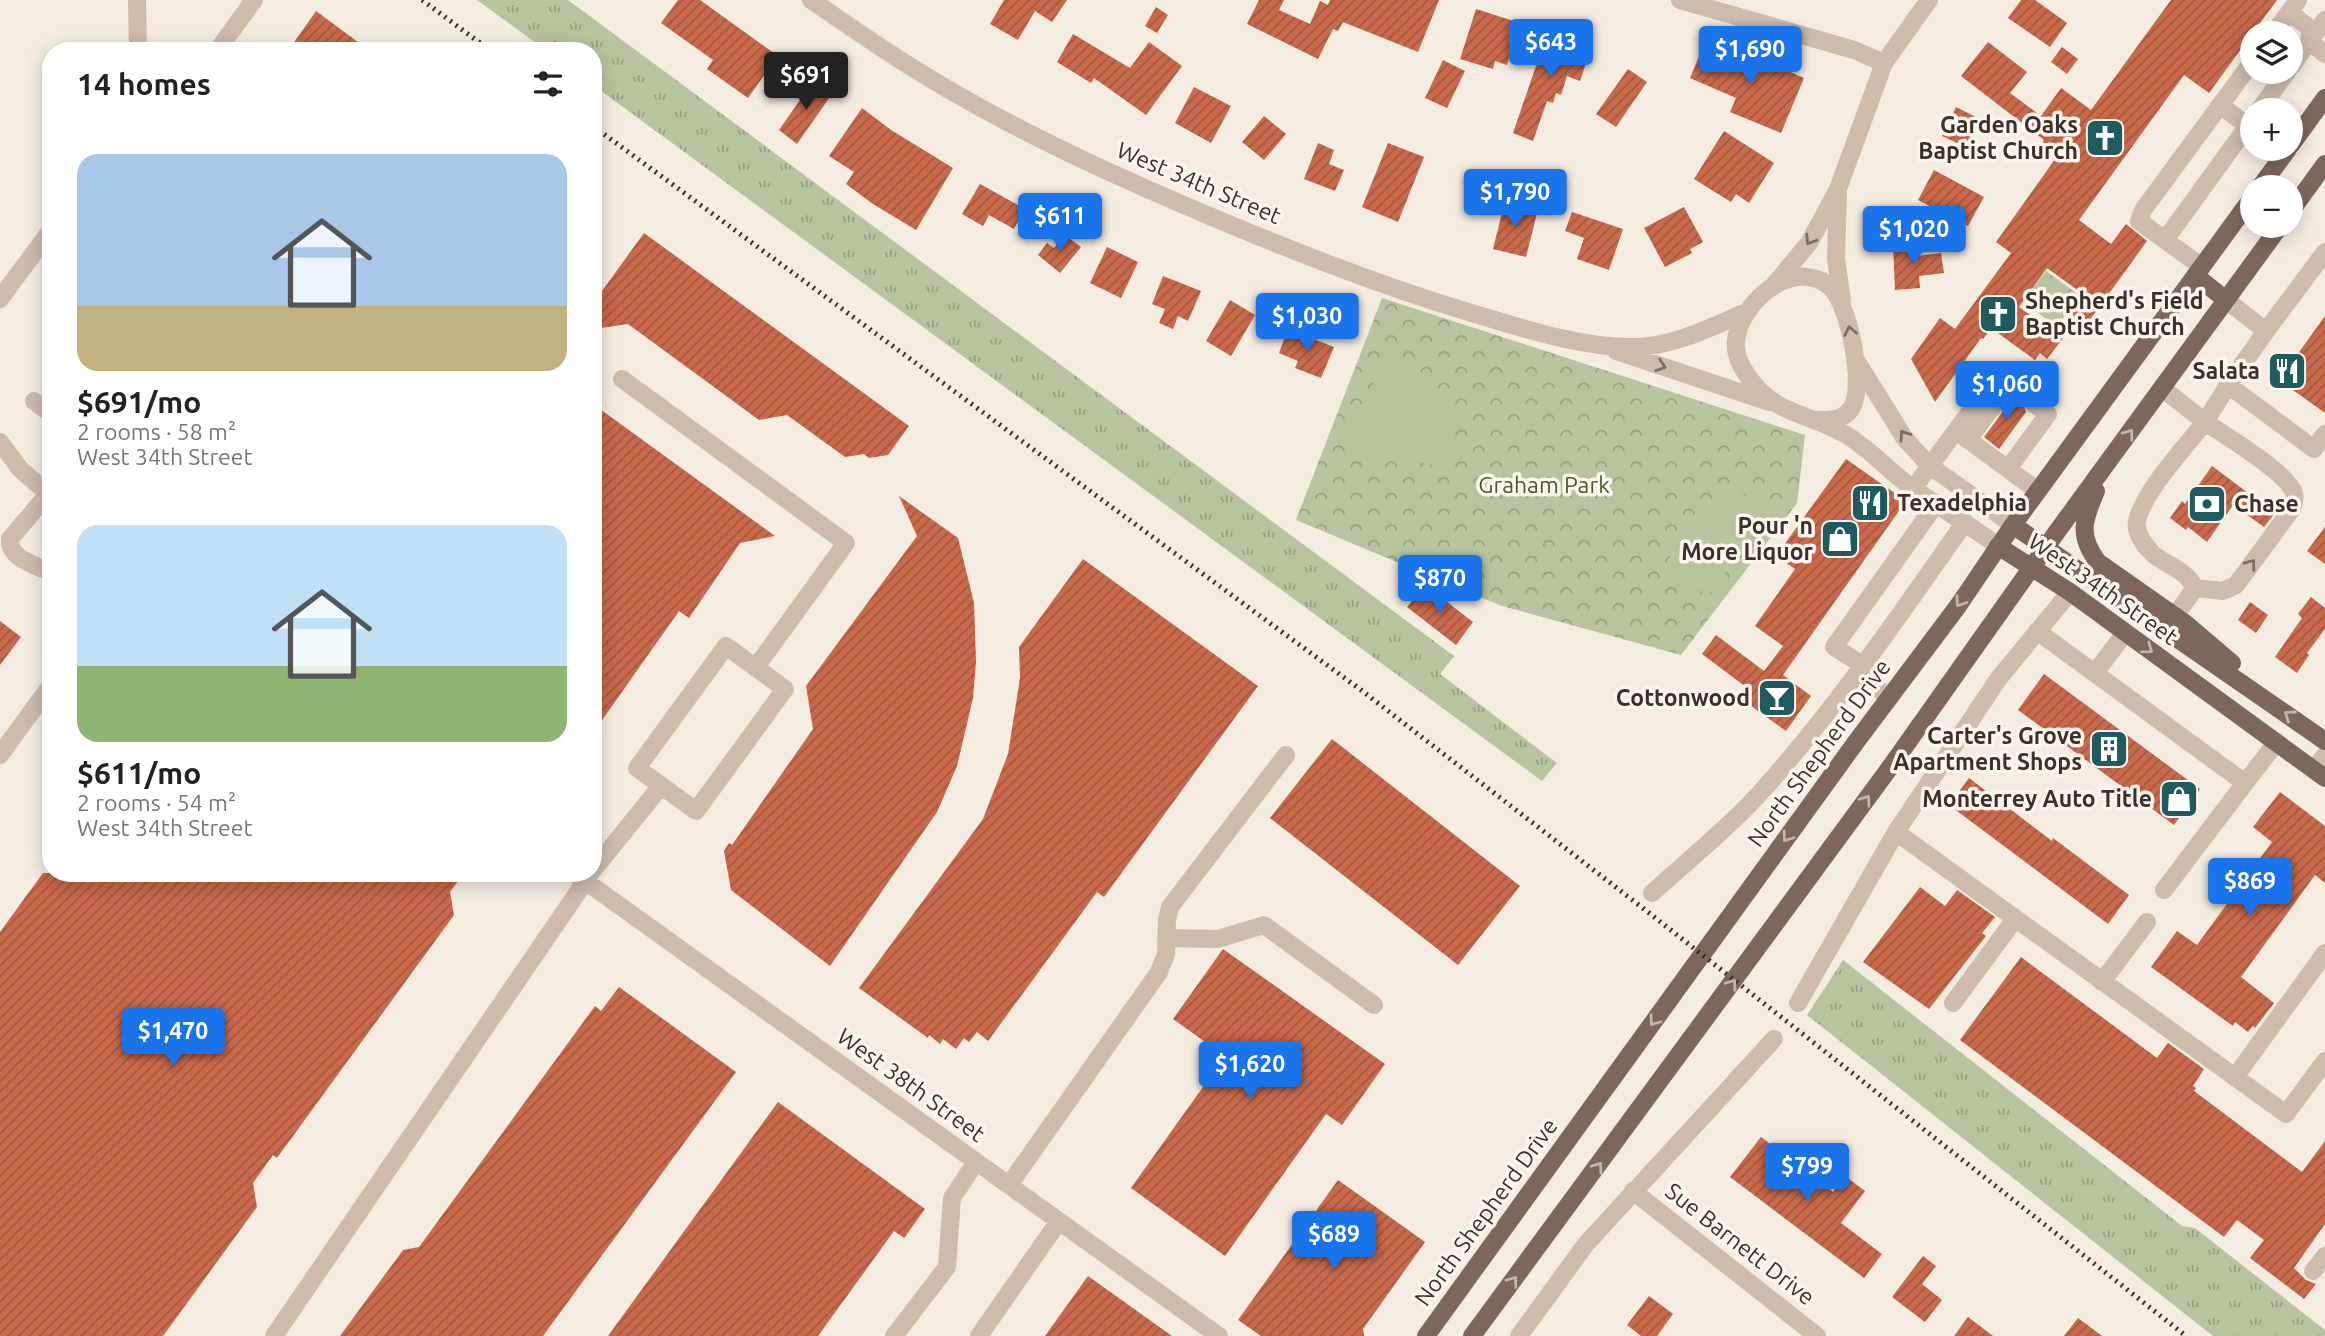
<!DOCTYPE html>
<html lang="en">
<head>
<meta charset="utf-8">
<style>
	body { margin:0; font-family:Ubuntu,sans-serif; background:#f2f2f2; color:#222; height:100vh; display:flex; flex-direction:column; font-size:26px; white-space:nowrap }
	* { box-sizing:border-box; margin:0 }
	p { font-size:23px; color:#767676 }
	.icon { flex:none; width:38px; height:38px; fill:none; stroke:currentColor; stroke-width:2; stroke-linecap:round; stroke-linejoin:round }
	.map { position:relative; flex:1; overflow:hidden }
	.drawer { position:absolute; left:42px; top:42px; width:560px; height:840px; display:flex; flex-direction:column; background:#fff; border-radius:28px; box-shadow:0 4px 18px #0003 }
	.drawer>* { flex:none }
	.fabs { position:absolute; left:2240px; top:21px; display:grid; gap:14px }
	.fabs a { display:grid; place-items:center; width:63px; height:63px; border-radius:50%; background:#fff; box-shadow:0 4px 18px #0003; font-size:35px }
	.price { position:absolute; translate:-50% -60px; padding:0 16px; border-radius:7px; background:#1a73e8; color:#fff; font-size:23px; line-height:46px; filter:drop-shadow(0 2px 4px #0008) }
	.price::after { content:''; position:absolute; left:50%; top:42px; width:21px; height:16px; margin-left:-10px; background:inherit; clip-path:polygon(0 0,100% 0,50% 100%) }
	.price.on { background:#222; color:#fff }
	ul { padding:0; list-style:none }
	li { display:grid; align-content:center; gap:14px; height:371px; padding:0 35px }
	li span { display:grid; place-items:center; height:217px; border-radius:21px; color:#555 }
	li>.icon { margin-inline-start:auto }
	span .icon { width:126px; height:126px; fill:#fffc; stroke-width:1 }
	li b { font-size:30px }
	h2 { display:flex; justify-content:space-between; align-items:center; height:84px; padding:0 35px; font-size:30px }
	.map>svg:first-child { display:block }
	.grass { fill:url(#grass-tufts) }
	.forest { fill:url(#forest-crowns) }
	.pitch { fill:#b8c4a0 }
	.building { fill:url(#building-hatch) }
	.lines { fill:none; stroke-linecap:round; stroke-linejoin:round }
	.minor-tunnel { stroke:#cfc6bd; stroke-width:18; stroke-dasharray:18 9; stroke-linecap:butt }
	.minor { stroke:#cdbbac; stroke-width:18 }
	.major { stroke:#7d675c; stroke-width:18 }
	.rail { stroke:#3b302b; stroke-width:5; stroke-dasharray:2 5; stroke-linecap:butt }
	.oneway { stroke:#7d6f65 }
	.oneway2 { stroke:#c2b5ac }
	.labels { text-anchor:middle; stroke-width:7; stroke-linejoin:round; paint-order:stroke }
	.poi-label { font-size:23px; font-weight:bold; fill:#3b302b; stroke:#fbf5ee; text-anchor:end }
	.street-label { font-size:23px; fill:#3b302b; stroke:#fbf5ee }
	.park-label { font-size:23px; fill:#4a5a2e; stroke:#fbf5ee }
</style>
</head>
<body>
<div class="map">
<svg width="2325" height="1336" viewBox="0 0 2325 1336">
	<defs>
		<pattern id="grass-tufts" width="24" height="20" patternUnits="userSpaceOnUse" patternTransform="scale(1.75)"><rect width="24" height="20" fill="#b8c4a0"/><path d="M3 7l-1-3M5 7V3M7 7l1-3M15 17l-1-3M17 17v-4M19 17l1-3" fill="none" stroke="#97a083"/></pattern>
		<pattern id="forest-crowns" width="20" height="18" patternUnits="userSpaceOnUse" patternTransform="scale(1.75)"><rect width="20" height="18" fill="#b8c4a0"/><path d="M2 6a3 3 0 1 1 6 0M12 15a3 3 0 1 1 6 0" fill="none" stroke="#97a083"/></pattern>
		<pattern id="building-hatch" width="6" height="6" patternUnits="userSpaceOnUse" patternTransform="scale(1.75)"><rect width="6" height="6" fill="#c8694b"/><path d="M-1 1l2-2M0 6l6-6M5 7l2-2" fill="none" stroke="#a4573f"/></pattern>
	</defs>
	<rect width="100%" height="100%" fill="#f4ebe1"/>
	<path class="grass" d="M477 0H568L1454 656 1440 674 1557 763 1542 781 593 85V51H547Z
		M1843 960 2182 1226 2195 1228 2325 1330V1336H2213L1807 1015Z"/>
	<path class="forest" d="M2046 271 2079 295 2057 327 2023 302Z
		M1382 298 1805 435 1797 503 1681 655 1502 606 1296 520Z"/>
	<path class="pitch" d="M1386 357C1438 370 1471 415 1446 467L1349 451 1346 444Z
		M1726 481 1769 513 1708 596 1665 564Z"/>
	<path class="building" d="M678 0H700L778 56 748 98 707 69 713 60 661 23Z
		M1004 0H1067L1052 22 1035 11 1018 40 990 24Z
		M1259 0H1284L1279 10 1310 24 1320 1 1328 5 1330 0H1439L1418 52 1343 22 1338 31 1333 29 1318 59 1247 24Z
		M2021 0H2035L2067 23 2050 47 2008 18Z
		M2171 0H2277L2209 93 2184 75 2079 220 2111 244 2126 224 2147 241 2085 327 2068 315 2083 294 2047 268 2019 307 2063 338 2047 359 2040 353 2035 360 1991 328 1983 339 1981 338 1935 402 1911 359 1940 318 1955 329 2011 253 1996 242 2058 155 2042 144 2044 140 1961 76 1988 42 2027 72 2010 93 2041 116 2061 88 2091 110Z
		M1156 7 1168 15 1157 33 1145 26Z
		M1476 9 1520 23 1507 65 1495 61 1493 69 1460 59Z
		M316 11 370 51H288Z
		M1548 31 1592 46 1580 81 1567 76 1561 95 1556 93 1553 103 1547 101 1533 141 1513 133Z
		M1073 34 1130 68 1149 42 1182 66 1146 115 1094 78 1091 83 1057 62Z
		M1703 47 1728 57 1732 47 1804 78 1781 133 1730 112 1736 98 1690 78Z
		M2062 47 2078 59 2067 74 2051 62Z
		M1443 60 1465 71 1447 108 1425 98Z
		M1628 69 1647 82 1616 127 1596 114Z
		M814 80 832 94 797 144 779 130Z
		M1194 87 1231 106 1211 143 1175 123Z
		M1956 107 1980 119 1966 147 1942 136Z
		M862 108 891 130 953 168 916 230 873 204 846 184 854 172 829 156Z
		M1264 116 1286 134 1264 160 1242 142Z
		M1724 131 1774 163 1749 203 1736 194 1731 202 1694 179Z
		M1318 143 1334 150 1329 164 1344 170 1335 191 1304 179Z
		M1388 143 1424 157 1398 222 1362 207Z
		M1934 170 1984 197 1968 226 1918 200Z
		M980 184 1025 209 1014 229 989 215 983 226 962 214Z
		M1505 201 1538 209 1526 257 1493 249Z
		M1684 207 1703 242 1690 249 1692 253 1665 267 1644 228Z
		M1572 212 1623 229 1609 270 1577 259 1584 238 1565 231Z
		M644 233 909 426 888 455 869 458 864 454 845 457 787 415 759 420 628 324 601 328 597 298Z
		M1065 235 1081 247 1060 273 1038 255 1047 243 1054 248Z
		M1917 244 1918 256 1941 253 1944 273 1919 276 1920 288 1895 290 1893 245Z
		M1107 247 1138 262 1121 298 1090 283Z
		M1163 276 1201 291 1188 321 1178 316 1173 329 1159 323 1165 309 1152 304Z
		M1230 300 1255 315 1231 356 1206 341Z
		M2325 316V413L2279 380Z
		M1288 329 1334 347 1321 378 1295 368 1298 361 1279 353Z
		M2023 387 2031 392 2024 396 2022 401 2026 412 1999 449 1984 437 2013 398 2020 395Z
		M593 404 775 536 740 543 689 618 679 611 593 733Z
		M1846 459 1906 501 1783 675 1811 696 1786 731 1743 700 1750 690 1702 654 1716 635 1764 671 1783 646 1755 626 1795 569 1776 556Z
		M2212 466 2275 513 2264 527 2233 505 2207 542 2188 527 2186 530 2170 518 2182 501 2185 504Z
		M899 496 958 538 974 603 976 662 973 698 957 766 937 812 830 966 731 890 724 851 729 843 732 845 813 729 806 686 917 536Z
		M2325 527V564L2307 551Z
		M1083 559 1258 686 1104 897 1097 892 988 1041 977 1032 969 1042 964 1038 956 1049 943 1039 940 1044 929 1035 928 1038 859 988 983 819 1008 754 1020 678 1019 647Z
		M1425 585 1473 622 1456 645 1407 607Z
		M2311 597 2325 608V629L2307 653 2309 655 2297 673 2275 657 2302 618 2298 614Z
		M2250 602 2268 615 2256 633 2238 620Z
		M0 621 21 637 0 665Z
		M2044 674 2200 789 2174 825 2018 710Z
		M1332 739 1520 886 1458 965 1270 818Z
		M1969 778 2052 841 2053 838 2129 895 2108 924 1949 805Z
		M2280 792 2325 826V883L2315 875 2241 977 2274 1003 2255 1028 2253 1026 2248 1032 2235 1022 2233 1026 2151 967 2177 931 2197 945 2272 842 2253 827Z
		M43 873H464L450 892 454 915 277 1158 273 1155 253 1183 257 1207 163 1336H0V932Z
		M1920 887 1945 906 1957 890 1995 917 1982 933 1986 936 1929 1009 1863 962Z
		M1223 949 1385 1064 1342 1125 1326 1114 1225 1256 1131 1188 1225 1056 1173 1019Z
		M2021 957 2157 1058 2168 1043 2204 1069 2193 1086 2196 1088 2194 1091 2302 1172 2325 1141V1224L2294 1268 2306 1280 2316 1284 2304 1299 2250 1258 2264 1240 2237 1220 2224 1237 1960 1040Z
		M619 987 736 1072 543 1336H340L403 1250 419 1247 595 1006 601 1011Z
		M778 1102 925 1209 904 1238 894 1231 818 1336H608Z
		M1761 1137 1833 1192 1845 1176 1865 1191 1841 1223 1882 1254 1864 1278 1730 1177Z
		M1338 1180 1425 1242 1363 1329 1364 1336H1261L1238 1320Z
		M1923 1256 1936 1266 1922 1284 1942 1300 1925 1322 1892 1297Z
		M1088 1276 1172 1336H1045Z
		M1649 1296 1673 1314 1657 1336H1641L1627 1325Z
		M1968 1317 1993 1336H1954Z
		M2078 1318 2102 1336H2064Z"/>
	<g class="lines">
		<path class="minor-tunnel" d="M2012 387 2033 403"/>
		<path class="minor" d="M137 0 138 51
			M811 0C859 33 908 67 958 95 1045 145 1138 186 1231 225 1308 257 1385 287 1465 311 1516 326 1582 349 1636 347 1675 346 1711 327 1746 312
			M1680 0 1854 50 1884 63
			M2289 12 2311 29 2309 41 2291 67
			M2325 20 2309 41 2325 54
			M2274 33 2298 0
			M217 51 254 0
			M2220 105 2248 126
			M2259 110 2287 72
			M1838 193 1836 259 1842 301
			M2165 240 2252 120
			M2202 267 2139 221 2143 210 2252 62
			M1774 285 1809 243 1838 189 1884 63 1929 0
			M0 299 51 230
			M2226 300 2266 331 2228 385 2314 449 2325 434
			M2266 331 2325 252
			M1616 351 1769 402
			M1856 360 1905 439 1930 466 2013 525
			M622 379 846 543 756 667
			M2162 388 2205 422C2186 446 2143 492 2137 521 2135 534 2144 545 2153 554 2166 565 2188 571 2195 588L2175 616
			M34 401 51 414
			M1817 420C1830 420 1842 421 1851 409 1866 389 1849 304 1831 288 1825 281 1816 278 1807 277 1773 272 1728 320 1737 354 1740 367 1750 380 1759 390 1782 414 1820 418 1848 436 1872 451 1891 473 1914 489 1942 509 1971 526 1998 546
			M1956 431 2038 491
			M1968 440 2009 384 2012 387
			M0 442 20 469 51 496
			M2008 469 2048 414 2033 403
			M1913 489 1997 375 2009 384
			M48 494 10 539C8 558 36 566 51 572
			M2195 588 2223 591 2236 585 2292 509C2294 504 2295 498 2294 493 2288 473 2224 435 2205 422L2228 385
			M2037 631 2245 783 2276 743
			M726 646 785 689 696 811 637 768Z
			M1864 666 1834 647 1936 504
			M2095 673 2125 633
			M1857 675 1890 697
			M0 755 51 685
			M2314 770 2325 755
			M1896 832 2286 1114 2325 1061
			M593 870 661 786
			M574 873 1219 1336
			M2164 890 2245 783
			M1652 893C1692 857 1734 823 1769 783 1841 701 1902 612 1965 522
			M1168 938 1218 939 1264 925 1374 1005
			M2102 982 2147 922
			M1798 1003 1896 832 1999 678 2070 592
			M1953 1003 2015 919
			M2235 1077 2325 953
			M1009 1185 1159 972 1166 954 1167 920 1170 907 1286 755
			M1633 1191 1817 1336
			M2313 1271 2325 1256
			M274 1336 591 873
			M894 1336 947 1267 952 1198 976 1162
			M979 1336 1059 1221
			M1519 1336 1586 1244 1774 1039"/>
		<path class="major" d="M2291 145 2325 98
			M2260 187 2288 149
			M2291 211 2325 164
			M2196 276 2226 300
			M2096 491C2084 519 2077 535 2098 562L2185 623 2232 663
			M2013 525 2325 741
			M1998 546 2070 592 2325 778
			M1426 1336 1856 742 1958 606 2013 525 2252 198
			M1472 1336 1891 766 2056 533 2280 226"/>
		<path class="rail" d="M422 0 491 51
			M593 126 1361 690 1653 916 2186 1336"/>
	</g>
	<defs><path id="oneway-chevron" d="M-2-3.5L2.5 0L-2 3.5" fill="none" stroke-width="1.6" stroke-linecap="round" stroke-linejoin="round" transform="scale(1.75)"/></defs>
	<g class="oneway">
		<use href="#oneway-chevron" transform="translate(1810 240) rotate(122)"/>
		<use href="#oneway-chevron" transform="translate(1850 331) rotate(-101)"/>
		<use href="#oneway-chevron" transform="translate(1661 366) rotate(19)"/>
		<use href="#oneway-chevron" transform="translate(1904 435) rotate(-125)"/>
		<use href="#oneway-chevron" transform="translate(2251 564) rotate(-53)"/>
	</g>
	<g class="oneway2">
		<use href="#oneway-chevron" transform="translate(2129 434) rotate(-54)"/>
		<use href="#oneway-chevron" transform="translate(1960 602) rotate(124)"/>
		<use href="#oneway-chevron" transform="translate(2148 649) rotate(36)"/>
		<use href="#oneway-chevron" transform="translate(2289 715) rotate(-145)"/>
		<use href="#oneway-chevron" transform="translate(1866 800) rotate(-54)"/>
		<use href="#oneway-chevron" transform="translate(1787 837) rotate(126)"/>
		<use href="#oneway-chevron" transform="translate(1732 984) rotate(-54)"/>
		<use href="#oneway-chevron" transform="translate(1654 1021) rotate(126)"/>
		<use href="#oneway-chevron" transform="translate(1598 1167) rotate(-54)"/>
		<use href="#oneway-chevron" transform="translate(1513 1281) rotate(-53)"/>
	</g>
	<defs>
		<g id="church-square" transform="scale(2.0125)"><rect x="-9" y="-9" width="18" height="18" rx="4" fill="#1f5a5e" stroke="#fbf5ee"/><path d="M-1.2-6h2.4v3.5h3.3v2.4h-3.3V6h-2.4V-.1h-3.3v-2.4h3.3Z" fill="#fff"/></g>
		<g id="restaurant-square" transform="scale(2.0125)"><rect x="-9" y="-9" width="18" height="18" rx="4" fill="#1f5a5e" stroke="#fbf5ee"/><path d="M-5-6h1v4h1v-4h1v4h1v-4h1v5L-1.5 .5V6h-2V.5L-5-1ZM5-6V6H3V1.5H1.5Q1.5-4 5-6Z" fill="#fff"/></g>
		<g id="bank-square" transform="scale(2.0125)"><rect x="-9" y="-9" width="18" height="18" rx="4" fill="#1f5a5e" stroke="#fbf5ee"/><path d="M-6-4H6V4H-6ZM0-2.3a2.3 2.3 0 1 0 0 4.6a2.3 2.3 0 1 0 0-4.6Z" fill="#fff"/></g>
		<g id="shop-square" transform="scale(2.0125)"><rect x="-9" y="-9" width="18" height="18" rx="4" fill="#1f5a5e" stroke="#fbf5ee"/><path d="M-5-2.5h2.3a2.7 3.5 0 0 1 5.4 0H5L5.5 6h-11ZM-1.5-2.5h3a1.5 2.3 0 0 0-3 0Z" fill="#fff"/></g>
		<g id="bar-square" transform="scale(2.0125)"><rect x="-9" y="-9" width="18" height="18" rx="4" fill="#1f5a5e" stroke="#fbf5ee"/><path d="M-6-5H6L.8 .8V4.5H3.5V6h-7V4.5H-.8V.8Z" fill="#fff"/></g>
		<g id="building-square" transform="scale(2.0125)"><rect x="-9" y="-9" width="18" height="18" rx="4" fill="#1f5a5e" stroke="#fbf5ee"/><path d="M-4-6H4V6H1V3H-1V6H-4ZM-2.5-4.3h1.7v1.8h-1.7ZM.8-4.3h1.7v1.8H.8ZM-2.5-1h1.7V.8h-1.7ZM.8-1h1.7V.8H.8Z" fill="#fff"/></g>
	</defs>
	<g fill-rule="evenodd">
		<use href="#church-square" x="2105" y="138"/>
		<use href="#church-square" x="1998" y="314"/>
		<use href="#restaurant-square" x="2287" y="371"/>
		<use href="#restaurant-square" x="1870" y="503"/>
		<use href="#bank-square" x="2207" y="504"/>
		<use href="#shop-square" x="1840" y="539"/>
		<use href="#bar-square" x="1777" y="698"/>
		<use href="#building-square" x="2109" y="749"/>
		<use href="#shop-square" x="2179" y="799"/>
	</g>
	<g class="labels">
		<g class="poi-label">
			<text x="2078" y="133">Garden Oaks<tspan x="2078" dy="26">Baptist Church</tspan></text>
			<text x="2025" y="309" text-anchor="start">Shepherd's Field<tspan x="2025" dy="26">Baptist Church</tspan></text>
			<text x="2260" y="379">Salata</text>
			<text x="1897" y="511" text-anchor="start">Texadelphia</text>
			<text x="2234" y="512" text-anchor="start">Chase</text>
			<text x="1813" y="534">Pour 'n<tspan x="1813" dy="26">More Liquor</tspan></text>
			<text x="1750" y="706">Cottonwood</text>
			<text x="2082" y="744">Carter's Grove<tspan x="2082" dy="26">Apartment Shops</tspan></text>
			<text x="2152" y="807">Monterrey Auto Title</text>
		</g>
		<g class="street-label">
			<text transform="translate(1199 183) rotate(23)" y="8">West 34th Street</text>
			<text transform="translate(2103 589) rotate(35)" y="8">West 34th Street</text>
			<text transform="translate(1819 753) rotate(-54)" y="8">North Shepherd Drive</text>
			<text transform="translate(911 1085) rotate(36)" y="8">West 38th Street</text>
			<text transform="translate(1486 1212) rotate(-54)" y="8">North Shepherd Drive</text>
			<text transform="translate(1740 1244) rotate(38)" y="8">Sue Barnett Drive</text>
		</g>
		<g class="park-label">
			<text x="1544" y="493">Graham Park</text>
		</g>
	</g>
</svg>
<div class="fabs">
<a><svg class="icon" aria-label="layers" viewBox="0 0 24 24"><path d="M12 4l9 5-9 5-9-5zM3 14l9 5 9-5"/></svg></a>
<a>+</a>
<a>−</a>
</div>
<b class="price" style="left:1551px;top:79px">$643</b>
<b class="price" style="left:1750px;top:86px">$1,690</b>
<b class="price on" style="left:806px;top:112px">$691</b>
<b class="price" style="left:1515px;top:229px">$1,790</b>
<b class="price" style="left:1060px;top:253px">$611</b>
<b class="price" style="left:1914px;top:266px">$1,020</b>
<b class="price" style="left:1307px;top:353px">$1,030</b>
<b class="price" style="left:2007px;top:421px">$1,060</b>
<b class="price" style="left:1440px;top:615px">$870</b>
<b class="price" style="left:2250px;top:918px">$869</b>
<b class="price" style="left:173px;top:1068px">$1,470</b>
<b class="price" style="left:1250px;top:1101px">$1,620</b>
<b class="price" style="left:1807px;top:1203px">$799</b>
<b class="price" style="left:1334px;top:1271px">$689</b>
<section class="drawer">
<h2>14 homes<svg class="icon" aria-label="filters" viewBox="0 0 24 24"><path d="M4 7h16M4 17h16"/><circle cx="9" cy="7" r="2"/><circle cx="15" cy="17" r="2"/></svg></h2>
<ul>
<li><span style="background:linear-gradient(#a9c7e8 70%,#c2b280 0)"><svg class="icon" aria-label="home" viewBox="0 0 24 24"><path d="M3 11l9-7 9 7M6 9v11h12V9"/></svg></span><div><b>$691/mo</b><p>2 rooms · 58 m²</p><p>West 34th Street</p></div></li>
<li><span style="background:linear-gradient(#bfe0f5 65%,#8fb573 0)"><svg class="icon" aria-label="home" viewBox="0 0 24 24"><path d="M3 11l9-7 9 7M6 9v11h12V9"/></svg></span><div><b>$611/mo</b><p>2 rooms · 54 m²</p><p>West 34th Street</p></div></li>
</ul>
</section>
</div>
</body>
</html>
